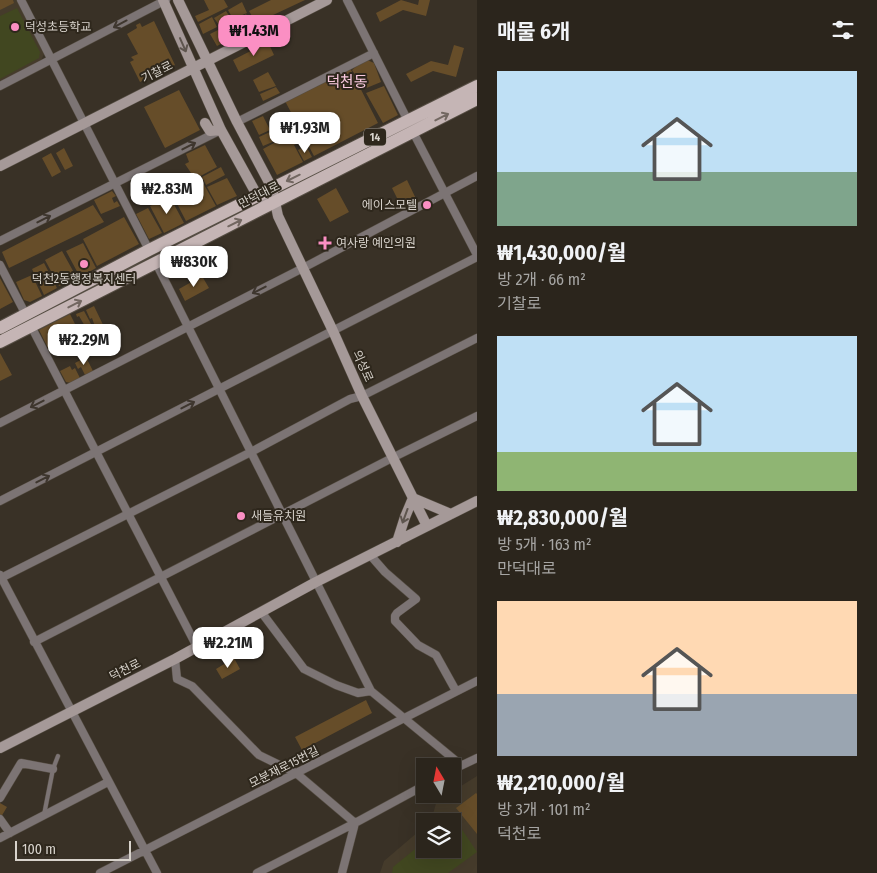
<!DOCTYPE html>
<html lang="ko">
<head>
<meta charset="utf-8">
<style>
	body { margin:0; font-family:"Fira Sans Condensed","Noto Sans KR",sans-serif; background:#332d25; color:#f1f3f6; height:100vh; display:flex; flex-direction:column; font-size:19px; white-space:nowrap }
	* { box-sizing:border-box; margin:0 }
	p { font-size:16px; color:#a6a5a3 }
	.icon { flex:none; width:28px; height:28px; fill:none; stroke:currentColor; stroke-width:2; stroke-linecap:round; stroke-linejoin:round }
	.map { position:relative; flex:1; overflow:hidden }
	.panel { display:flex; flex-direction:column; background:#2b251c; width:400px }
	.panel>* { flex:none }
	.needle { width:32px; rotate:350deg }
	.controls { position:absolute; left:416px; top:758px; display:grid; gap:10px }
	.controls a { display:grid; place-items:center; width:45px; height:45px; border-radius:0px; background:#2b251c; box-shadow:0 5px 20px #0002,0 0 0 1px #47423b; font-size:25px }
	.scale { position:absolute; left:15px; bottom:12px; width:116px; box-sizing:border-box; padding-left:5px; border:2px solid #d8d3cc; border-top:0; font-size:14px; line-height:18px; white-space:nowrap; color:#d8d3cc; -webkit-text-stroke:4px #2e271c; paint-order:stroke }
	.price { position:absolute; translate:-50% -42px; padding:0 11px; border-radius:10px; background:#fff; color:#222; font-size:16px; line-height:32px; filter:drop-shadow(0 1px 2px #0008) }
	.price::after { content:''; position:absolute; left:50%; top:30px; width:15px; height:11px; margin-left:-8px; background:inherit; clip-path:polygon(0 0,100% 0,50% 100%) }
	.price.on { background:#fb8fc3; color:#111 }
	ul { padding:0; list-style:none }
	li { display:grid; align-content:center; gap:10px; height:265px; padding:0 20px }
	li span { display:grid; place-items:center; height:155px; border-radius:0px; color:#555 }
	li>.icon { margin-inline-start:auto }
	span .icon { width:90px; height:90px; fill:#fffc; stroke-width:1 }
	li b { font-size:21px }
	h2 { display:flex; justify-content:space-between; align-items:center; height:60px; padding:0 20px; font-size:21px }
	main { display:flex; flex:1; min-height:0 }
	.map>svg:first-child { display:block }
	.education { fill:#453b2b }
	.green { fill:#414720 }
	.building { fill:#664d29 }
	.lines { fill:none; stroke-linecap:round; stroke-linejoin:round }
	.lane-casing { stroke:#564e44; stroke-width:5 }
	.street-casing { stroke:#564e44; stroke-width:9 }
	.secondary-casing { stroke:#564e44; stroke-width:11 }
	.primary-casing { stroke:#564e44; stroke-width:14 }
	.lane { stroke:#7c7474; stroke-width:4 }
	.street { stroke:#7c7474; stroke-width:8 }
	.secondary { stroke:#a59998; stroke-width:10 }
	.primary { stroke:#c5b5b5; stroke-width:12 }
	.oneway { stroke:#3e362e }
	.oneway2 { stroke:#5e554e }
	.oneway3 { stroke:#726761 }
	.poi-dot { fill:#fb8fc3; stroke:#2e271c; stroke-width:2 }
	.labels { text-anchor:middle; stroke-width:4; stroke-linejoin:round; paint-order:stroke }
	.shield { fill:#2e271c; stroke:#a59f97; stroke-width:1 }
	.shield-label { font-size:11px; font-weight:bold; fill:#d8d3cc }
	.poi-label { font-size:12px; fill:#d8d3cc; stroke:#2e271c; text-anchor:start }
	.street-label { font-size:12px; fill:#d8d3cc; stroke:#2e271c }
	.quarter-label { font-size:15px; fill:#f9c9de; stroke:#2e271c }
</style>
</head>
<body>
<main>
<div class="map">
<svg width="477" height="873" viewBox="0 0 477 873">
	<rect width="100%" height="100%" fill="#393126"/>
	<path class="education" d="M0 0H18L44 54 41 61 0 82Z
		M477 776V873H380L384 861 425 826V849H452V821H431L437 800 448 794H452L453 791Z"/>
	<path class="green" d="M17 8 40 52 39 58 0 79V16Z
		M452 817 455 819 477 852 448 873H392L393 867 425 841V849H452V821H448Z"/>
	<path class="building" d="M0 0H13L14 3 0 10Z
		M204 0H224L228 7 198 22 195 16 209 10Z
		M271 0H305L256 23 249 11Z
		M401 0 418 5 419 0H430L426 16 403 10 380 22 376 13Z
		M242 2 247 13 233 19 228 10Z
		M226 11 232 20 219 25 214 18Z
		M246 14 254 26 242 33 235 23Z
		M212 17 217 27 203 34 199 24Z
		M154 21 175 65 140 82 130 62 134 60 131 57 138 54 127 34 137 28 136 25 140 23 142 27Z
		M232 22 239 36 226 41 220 29Z
		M218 30 225 42 217 46 210 34Z
		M268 42 274 55 239 72 233 60Z
		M454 45 464 48 456 77 433 71 411 82 406 74 431 61 448 65Z
		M365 59 374 63 381 82 364 89 352 70Z
		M350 68 378 123 314 156 285 101Z
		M268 72 276 86 259 92 253 80Z
		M384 86 398 115 383 123 366 93Z
		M276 87 280 93 263 101 260 94Z
		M179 90 200 130 165 148 144 107Z
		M263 116 270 130 259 135 252 121Z
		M296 131 302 141 294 145 303 162 277 175 263 149Z
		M270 132 275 141 263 146 259 137Z
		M205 145 217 167 195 179 185 164 189 162 186 154Z
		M306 146 312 157 304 161 298 150Z
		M64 148 73 166 65 170 56 153Z
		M51 153 61 172 52 177 42 158Z
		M221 167 225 175 206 185 202 177Z
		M227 178 237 196 217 205 207 187Z
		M407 180 418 203 403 210 392 188Z
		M202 181 216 206 186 221 173 196Z
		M336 188 349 212 330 222 317 199Z
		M112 191 116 196 112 198 114 203 117 201 120 206 101 214 94 200Z
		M170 197 184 223 164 233 150 206Z
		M93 205 104 222 9 268 2 252Z
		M148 208 162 233 149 239 136 214Z
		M124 217 139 244 97 266 83 239Z
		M83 243 96 268 80 277 66 251Z
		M62 251 77 278 59 286 45 260Z
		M44 263 57 288 44 295 32 269Z
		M32 275 42 296 30 302 24 300 16 282Z
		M202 276 209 288 185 301 179 289Z
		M0 278 13 302 0 309Z
		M94 306 106 331 98 335 92 318 90 319 86 310Z
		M84 311 97 335 88 340 85 335 89 333 79 316 77 317 76 314Z
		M70 314 82 338 75 342 72 336 48 348 39 330Z
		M0 353 12 375 0 381Z
		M86 357 93 371 85 375 81 367 78 369 75 363Z
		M70 366 72 370 75 368 80 378 71 383 66 382 60 371Z
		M234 658 240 669 222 679 216 669Z
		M366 700 372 713 302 750 295 737Z
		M476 793 477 794V834L456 808Z
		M0 803 7 807 1 817 0 816Z"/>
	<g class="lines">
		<g class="lane-casing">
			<path id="lane" d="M44 815 53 769 58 756"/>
		</g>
		<g class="street-casing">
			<path id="street" d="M21 0 149 250
				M347 0 408 121
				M0 86 166 0
				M237 122 374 53
				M413 132 477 255
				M0 241 217 132
				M156 263 371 691 461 765
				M0 265 26 315
				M31 326 197 647
				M0 423 303 268 477 176
				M0 501 477 257
				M371 556 385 572 416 599 397 613 395 616V621L418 645 436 655 456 691
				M0 575 157 873
				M1 578 251 452 350 399 362 396 477 338
				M262 613 304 669 336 685 358 693 371 691
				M34 642 392 458 477 416
				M175 659 177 679 192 686 259 755 296 773 355 823 342 873
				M452 770 477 758
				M0 798 21 763 53 769
				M0 819 10 833
				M0 838 108 782
				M100 873 477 681
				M257 873 355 823 425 785"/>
		</g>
		<g class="secondary-casing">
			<path id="secondary" d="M163 0 221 130 257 195 263 201
				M178 0 237 122 272 188 278 216 333 331 362 396 427 526
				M205 123 210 131 221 130
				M0 166 327 0
				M397 542 405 517 413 498 451 514
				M0 748 175 659 316 582 477 501"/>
		</g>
		<g class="primary-casing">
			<path id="primary" d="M0 328 149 250 477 86
				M0 342 477 99"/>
		</g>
		<use href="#lane" class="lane"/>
		<use href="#street" class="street"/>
		<use href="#secondary" class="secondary"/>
		<use href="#primary" class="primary"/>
	</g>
	<defs><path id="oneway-shaft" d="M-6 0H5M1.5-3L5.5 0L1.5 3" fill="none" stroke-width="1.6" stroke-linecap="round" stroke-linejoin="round" transform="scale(1.25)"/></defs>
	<g class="oneway">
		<use href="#oneway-shaft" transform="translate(120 24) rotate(152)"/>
		<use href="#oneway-shaft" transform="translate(189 146) rotate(-27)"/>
		<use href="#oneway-shaft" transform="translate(44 219) rotate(-27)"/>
		<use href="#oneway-shaft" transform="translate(259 290) rotate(153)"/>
		<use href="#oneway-shaft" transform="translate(37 404) rotate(153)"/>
		<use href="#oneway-shaft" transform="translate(188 405) rotate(-27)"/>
		<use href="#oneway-shaft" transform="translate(43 479) rotate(-27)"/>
	</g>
	<g class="oneway2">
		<use href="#oneway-shaft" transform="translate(183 45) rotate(66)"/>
		<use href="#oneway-shaft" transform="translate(405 516) rotate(110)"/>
	</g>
	<g class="oneway3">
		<use href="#oneway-shaft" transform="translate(442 117) rotate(-27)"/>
		<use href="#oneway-shaft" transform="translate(293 178) rotate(154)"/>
		<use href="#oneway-shaft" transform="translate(235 223) rotate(-26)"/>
		<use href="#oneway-shaft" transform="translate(75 304) rotate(-27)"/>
	</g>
	<g class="poi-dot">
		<circle cx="15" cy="27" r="5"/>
		<circle cx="427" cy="205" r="5"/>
		<path d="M322.5 235.5h5v5h5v5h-5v5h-5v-5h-5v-5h5z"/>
		<circle cx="84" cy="264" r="5"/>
		<circle cx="241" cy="516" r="5"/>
	</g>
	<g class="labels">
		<rect class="shield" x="364" y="128.5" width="22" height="17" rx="4"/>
		<g class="shield-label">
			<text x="375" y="141">14</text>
		</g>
		<g class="poi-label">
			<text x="25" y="31">덕성초등학교</text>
			<text x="417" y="209" text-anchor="end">에이스모텔</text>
			<text x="336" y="247">여사랑 예인의원</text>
			<text x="84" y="283" text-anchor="middle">덕천2동행정복지센터</text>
			<text x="251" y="520">새들유치원</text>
		</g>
		<g class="street-label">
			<text transform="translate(157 72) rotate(-27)" y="4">기찰로</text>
			<text transform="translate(259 195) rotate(-27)" y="4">만덕대로</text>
			<text transform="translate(363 366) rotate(66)" y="4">의성로</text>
			<text transform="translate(125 670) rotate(-27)" y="4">덕천로</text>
			<text transform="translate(284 767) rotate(-27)" y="4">모분재로15번길</text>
		</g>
		<g class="quarter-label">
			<text x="347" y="87">덕천동</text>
		</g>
	</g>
</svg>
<div class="controls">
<a><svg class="needle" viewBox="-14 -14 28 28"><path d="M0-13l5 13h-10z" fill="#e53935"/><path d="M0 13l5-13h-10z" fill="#a6a5a3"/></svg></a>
<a><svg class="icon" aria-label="layers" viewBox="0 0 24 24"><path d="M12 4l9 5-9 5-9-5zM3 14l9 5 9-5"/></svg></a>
</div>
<div class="scale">100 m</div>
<b class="price on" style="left:254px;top:57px">₩1.43M</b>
<b class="price" style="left:305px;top:154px">₩1.93M</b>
<b class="price" style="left:167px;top:215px">₩2.83M</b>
<b class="price" style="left:194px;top:288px">₩830K</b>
<b class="price" style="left:84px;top:366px">₩2.29M</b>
<b class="price" style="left:228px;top:669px">₩2.21M</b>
</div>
<section class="panel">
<h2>매물 6개<svg class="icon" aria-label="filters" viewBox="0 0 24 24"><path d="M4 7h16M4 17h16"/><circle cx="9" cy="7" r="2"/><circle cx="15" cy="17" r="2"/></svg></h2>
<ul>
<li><span style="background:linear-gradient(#bfe0f5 65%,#7fa58c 0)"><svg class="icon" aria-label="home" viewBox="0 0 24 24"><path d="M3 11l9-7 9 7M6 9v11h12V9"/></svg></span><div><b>₩1,430,000/월</b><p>방 2개 · 66 m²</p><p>기찰로</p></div></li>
<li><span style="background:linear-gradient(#bfe0f5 75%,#8fb573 0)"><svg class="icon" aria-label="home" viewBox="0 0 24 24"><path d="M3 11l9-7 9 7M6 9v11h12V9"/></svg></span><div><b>₩2,830,000/월</b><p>방 5개 · 163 m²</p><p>만덕대로</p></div></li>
<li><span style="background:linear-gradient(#ffd9b3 60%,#9aa5b1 0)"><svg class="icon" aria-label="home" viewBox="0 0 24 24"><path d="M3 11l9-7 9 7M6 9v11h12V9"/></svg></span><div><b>₩2,210,000/월</b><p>방 3개 · 101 m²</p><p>덕천로</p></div></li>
</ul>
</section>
</main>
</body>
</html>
